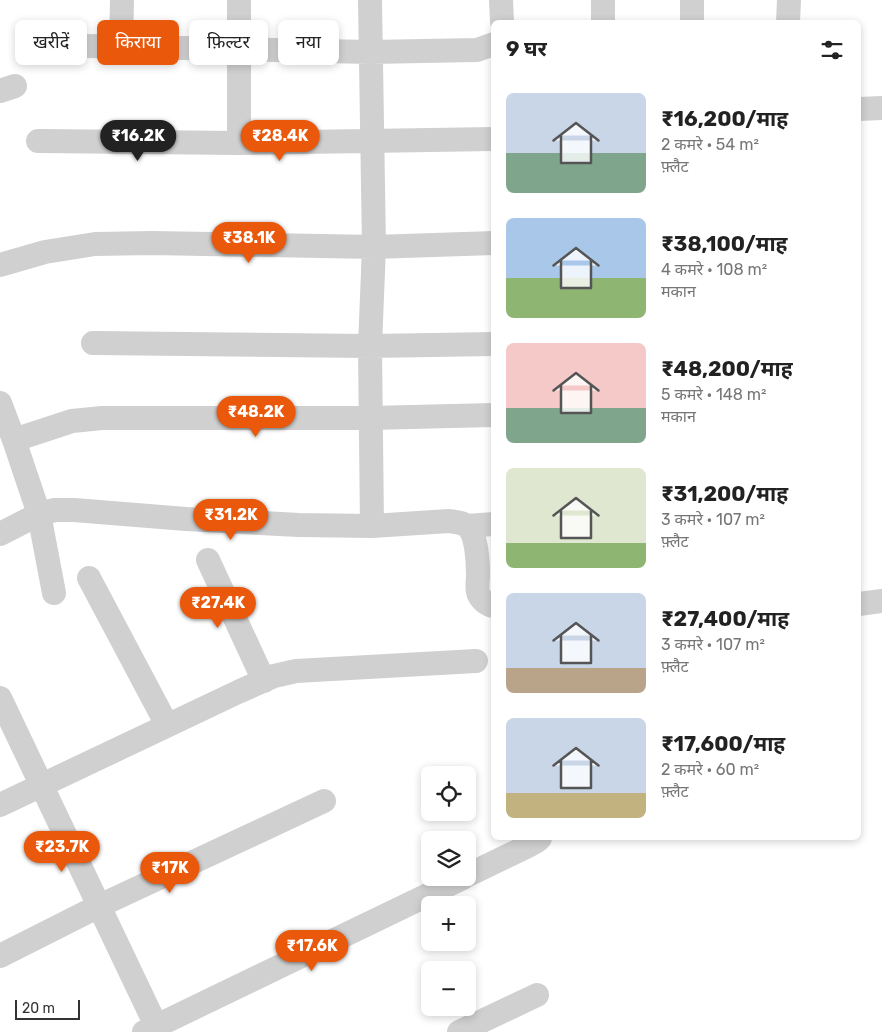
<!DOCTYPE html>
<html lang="hi">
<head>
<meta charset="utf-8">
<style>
	body { margin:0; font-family:Rubik,"Noto Sans Devanagari",sans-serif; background:#f2f2f2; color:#222; height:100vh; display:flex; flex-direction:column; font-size:19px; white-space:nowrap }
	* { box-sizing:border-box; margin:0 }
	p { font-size:16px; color:#767676 }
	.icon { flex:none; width:28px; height:28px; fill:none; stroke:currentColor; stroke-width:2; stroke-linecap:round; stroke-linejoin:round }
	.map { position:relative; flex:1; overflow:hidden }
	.side { position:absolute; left:491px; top:20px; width:370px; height:820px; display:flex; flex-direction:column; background:#fff; border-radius:8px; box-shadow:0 2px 8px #0003 }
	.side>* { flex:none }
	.guide { position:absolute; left:15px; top:20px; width:401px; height:45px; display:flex; gap:10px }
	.tools { position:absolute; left:421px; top:766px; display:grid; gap:10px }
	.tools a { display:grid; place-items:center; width:55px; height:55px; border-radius:8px; background:#fff; box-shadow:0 2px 8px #0003; font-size:25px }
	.scale { position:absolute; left:15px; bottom:12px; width:65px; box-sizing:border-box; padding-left:5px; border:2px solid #333; border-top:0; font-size:14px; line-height:18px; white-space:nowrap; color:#333; -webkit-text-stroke:4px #fff; paint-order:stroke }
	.price { position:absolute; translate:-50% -42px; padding:0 11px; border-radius:18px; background:#ea580c; color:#fff; font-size:16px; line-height:32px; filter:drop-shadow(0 1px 2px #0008) }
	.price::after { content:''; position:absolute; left:50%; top:30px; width:15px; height:11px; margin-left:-8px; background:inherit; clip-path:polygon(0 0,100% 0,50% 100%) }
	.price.selected { background:#222; color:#fff }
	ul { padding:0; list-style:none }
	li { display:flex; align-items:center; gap:15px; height:125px; padding:0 15px }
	li span { display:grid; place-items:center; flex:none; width:140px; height:100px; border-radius:8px; color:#555 }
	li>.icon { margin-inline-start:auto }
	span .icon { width:60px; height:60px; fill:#fffc; stroke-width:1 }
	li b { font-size:21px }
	h2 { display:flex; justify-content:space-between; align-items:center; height:60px; padding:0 15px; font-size:21px }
	.pill { padding:0 18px; border-radius:8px; background:#fff; box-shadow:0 2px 8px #0003; font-size:18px; line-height:45px }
	.pill.selected { background:#ea580c; color:#fff }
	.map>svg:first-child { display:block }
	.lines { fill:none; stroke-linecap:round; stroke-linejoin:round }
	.minor { stroke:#d0d0d0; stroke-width:24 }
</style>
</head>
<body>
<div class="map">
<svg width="882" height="1032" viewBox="0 0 882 1032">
	<rect width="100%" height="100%" fill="#fff"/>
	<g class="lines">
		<path class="minor" d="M239 0V143L494 139
			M370 0 374 247 370 346 372 526
			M501 0 502 22
			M603 0V22
			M692 0V22
			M788 22 789 0
			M38 45 370 52 477 50 494 44
			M121 47 122 0
			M0 91 15 86
			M859 109 882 108
			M38 141 239 143
			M0 265 45 252 95 244 152 243 374 247 494 243
			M93 343 370 346 494 344
			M0 403 14 440 39 514 54 593
			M14 440 72 421 102 418H370L494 415
			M467 526 494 524
			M0 534 39 514 55 510H74L186 519 299 525 372 526 449 521C455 522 463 522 468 527 477 536 478 563 478 575 478 582 476 589 479 595 482 601 488 605 494 606
			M208 560 264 681
			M89 578 167 725
			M859 604 882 601
			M0 698 159 1032
			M0 805 238 692 274 676 296 671 476 661
			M468 875 528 846 537 841 540 838
			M0 956 99 906 324 801
			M144 1032 463 878
			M459 1032 537 995"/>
	</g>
</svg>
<div class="tools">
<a><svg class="icon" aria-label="locate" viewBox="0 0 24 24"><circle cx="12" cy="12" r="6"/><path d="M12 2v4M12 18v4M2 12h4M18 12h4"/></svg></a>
<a><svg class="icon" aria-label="layers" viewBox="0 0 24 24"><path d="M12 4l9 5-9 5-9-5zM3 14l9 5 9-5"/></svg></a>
<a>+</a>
<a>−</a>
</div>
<div class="scale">20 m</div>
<b class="price selected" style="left:138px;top:162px">₹16.2K</b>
<b class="price" style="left:280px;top:162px">₹28.4K</b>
<b class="price" style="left:249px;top:264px">₹38.1K</b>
<b class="price" style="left:256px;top:438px">₹48.2K</b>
<b class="price" style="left:231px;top:541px">₹31.2K</b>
<b class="price" style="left:218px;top:629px">₹27.4K</b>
<b class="price" style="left:62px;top:873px">₹23.7K</b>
<b class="price" style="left:170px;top:894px">₹17K</b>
<b class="price" style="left:312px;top:972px">₹17.6K</b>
<div class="guide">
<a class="pill">खरीदें</a>
<a class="pill selected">किराया</a>
<a class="pill">फ़िल्टर</a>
<a class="pill">नया</a>
</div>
<section class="side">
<h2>9 घर<svg class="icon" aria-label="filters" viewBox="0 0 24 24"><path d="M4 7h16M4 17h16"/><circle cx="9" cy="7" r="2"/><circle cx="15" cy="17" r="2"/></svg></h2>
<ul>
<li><span style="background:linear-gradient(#c9d6e8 60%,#7fa58c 0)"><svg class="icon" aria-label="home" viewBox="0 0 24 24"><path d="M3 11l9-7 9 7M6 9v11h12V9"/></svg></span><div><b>₹16,200/माह</b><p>2 कमरे · 54 m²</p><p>फ़्लैट</p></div></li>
<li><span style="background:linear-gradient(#a9c7e8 60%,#8fb573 0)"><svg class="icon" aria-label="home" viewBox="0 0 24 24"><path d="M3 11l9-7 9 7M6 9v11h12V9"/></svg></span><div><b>₹38,100/माह</b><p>4 कमरे · 108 m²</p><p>मकान</p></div></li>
<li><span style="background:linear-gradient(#f6c9c9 65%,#7fa58c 0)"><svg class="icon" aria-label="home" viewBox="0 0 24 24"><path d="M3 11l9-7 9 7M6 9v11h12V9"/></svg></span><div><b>₹48,200/माह</b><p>5 कमरे · 148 m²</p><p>मकान</p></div></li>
<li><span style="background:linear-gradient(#dfe7d0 75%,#8fb573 0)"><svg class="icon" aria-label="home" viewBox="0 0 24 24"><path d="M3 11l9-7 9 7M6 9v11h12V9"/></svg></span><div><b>₹31,200/माह</b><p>3 कमरे · 107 m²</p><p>फ़्लैट</p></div></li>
<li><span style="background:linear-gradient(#c9d6e8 75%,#b9a48a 0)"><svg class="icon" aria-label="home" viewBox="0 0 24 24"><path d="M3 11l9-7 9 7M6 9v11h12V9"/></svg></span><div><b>₹27,400/माह</b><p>3 कमरे · 107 m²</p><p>फ़्लैट</p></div></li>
<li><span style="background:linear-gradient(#c9d6e8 75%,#c2b280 0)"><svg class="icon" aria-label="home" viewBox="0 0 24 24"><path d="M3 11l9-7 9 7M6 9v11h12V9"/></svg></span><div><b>₹17,600/माह</b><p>2 कमरे · 60 m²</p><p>फ़्लैट</p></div></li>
</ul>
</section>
</div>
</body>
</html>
